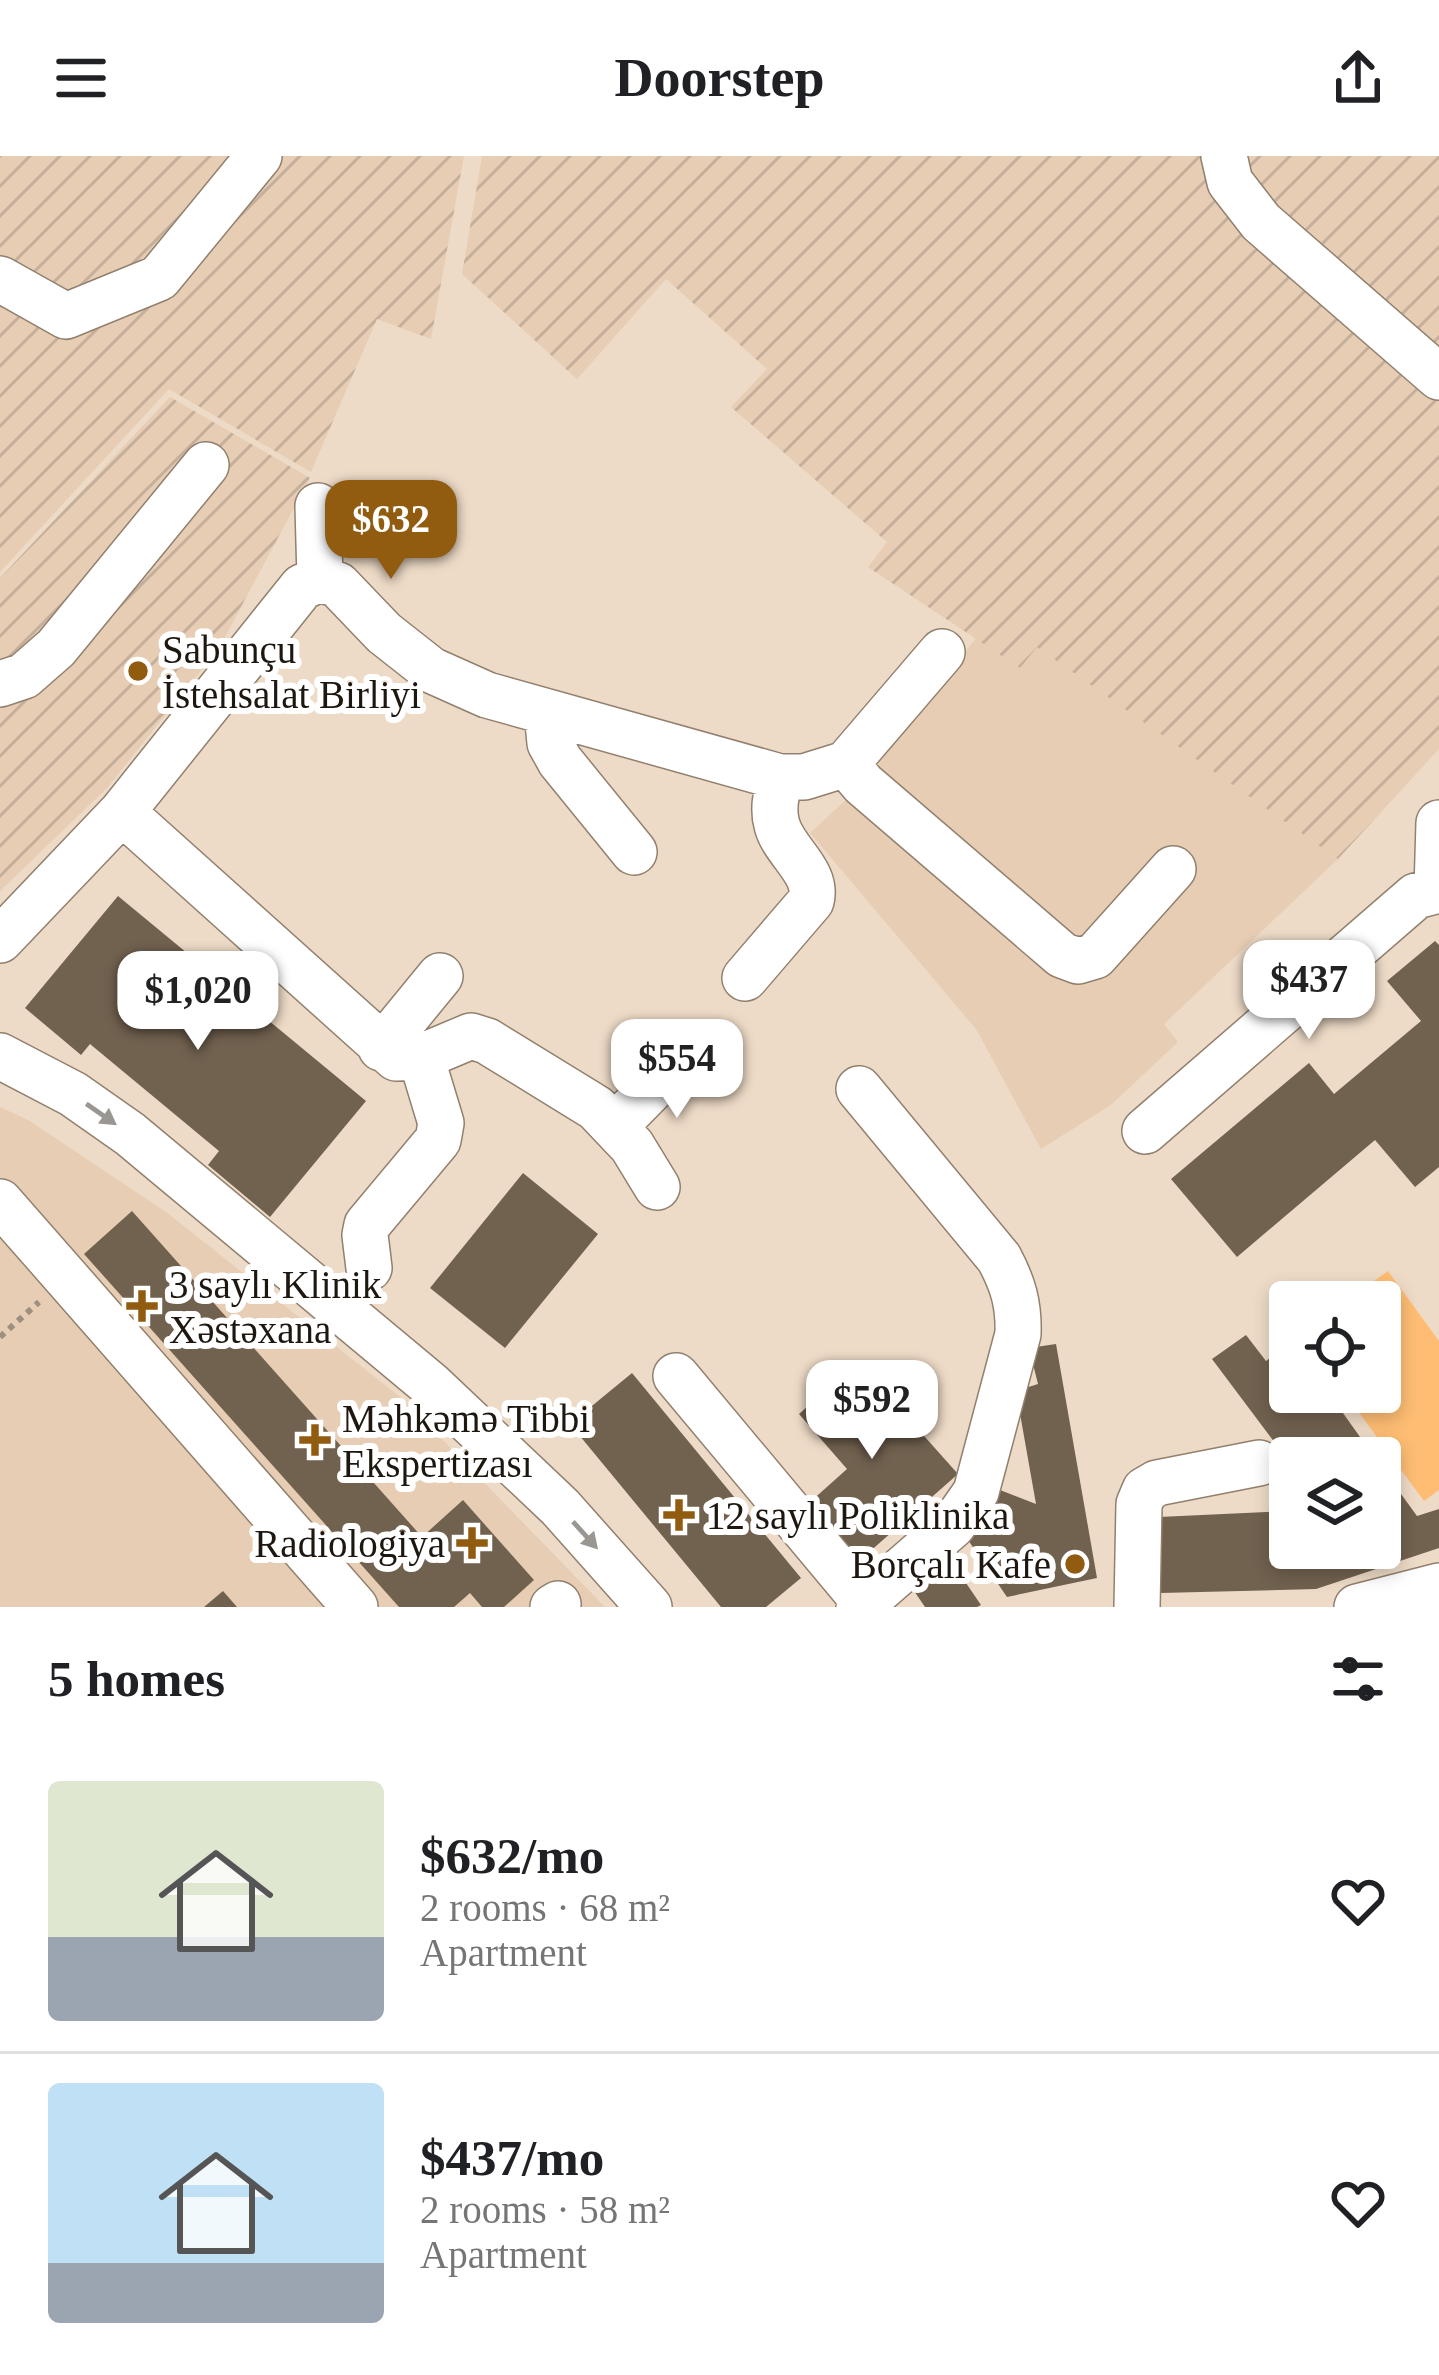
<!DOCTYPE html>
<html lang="en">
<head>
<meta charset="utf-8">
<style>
	body { margin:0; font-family:"Times New Roman",serif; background:#f6f6f6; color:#202124; height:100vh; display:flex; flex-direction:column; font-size:45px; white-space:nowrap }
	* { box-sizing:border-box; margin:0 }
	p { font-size:39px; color:#757577 }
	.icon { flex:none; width:66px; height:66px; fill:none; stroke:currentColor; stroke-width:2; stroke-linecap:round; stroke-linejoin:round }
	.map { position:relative; height:1451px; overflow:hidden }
	.sheet { display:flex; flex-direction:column; background:#fff; flex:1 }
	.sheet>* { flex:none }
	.controls { position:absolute; left:1269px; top:1125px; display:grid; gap:24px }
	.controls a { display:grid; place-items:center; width:132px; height:132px; border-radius:12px; background:#fff; box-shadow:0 6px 18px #0003; font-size:60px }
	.price { position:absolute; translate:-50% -102px; padding:0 27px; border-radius:24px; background:#fff; color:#222; font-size:39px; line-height:78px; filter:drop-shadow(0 3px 6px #0008) }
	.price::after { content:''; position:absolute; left:50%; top:72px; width:36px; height:27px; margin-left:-18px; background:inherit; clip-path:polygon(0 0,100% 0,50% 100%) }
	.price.active { background:#915b10; color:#fff }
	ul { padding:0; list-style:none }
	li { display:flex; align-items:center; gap:36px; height:300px; padding:0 48px }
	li+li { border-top:3px solid #e0e0e0 }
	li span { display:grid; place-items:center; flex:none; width:336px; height:240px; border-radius:12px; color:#555 }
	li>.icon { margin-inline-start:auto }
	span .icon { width:144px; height:144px; fill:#fffc; stroke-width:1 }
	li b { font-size:51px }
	h2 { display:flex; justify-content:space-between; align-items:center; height:144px; padding:0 48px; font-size:51px }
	header { display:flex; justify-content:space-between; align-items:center; height:156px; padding:0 48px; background:#fff; font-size:54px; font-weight:800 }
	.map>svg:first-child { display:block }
	.built { fill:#e6cdb4 }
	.industrial { fill:url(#industrial-furrows) }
	.garden { fill:#febd73 }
	.building { fill:#71614f }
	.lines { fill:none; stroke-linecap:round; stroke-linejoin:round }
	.minor-casing { stroke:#92806e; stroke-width:48 }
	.path { stroke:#9e9081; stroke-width:6; stroke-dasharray:6 6; stroke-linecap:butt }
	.minor { stroke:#fff; stroke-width:45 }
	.oneway { fill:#9a9793 }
	.poi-dot { fill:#915b10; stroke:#fff; stroke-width:4.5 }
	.labels { text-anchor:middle; stroke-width:12; stroke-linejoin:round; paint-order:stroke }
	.poi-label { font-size:39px; fill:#1e1710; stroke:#fff; text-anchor:start }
</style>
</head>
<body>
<header><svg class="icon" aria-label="menu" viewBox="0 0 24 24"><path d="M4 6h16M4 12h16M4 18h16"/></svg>Doorstep<svg class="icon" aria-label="share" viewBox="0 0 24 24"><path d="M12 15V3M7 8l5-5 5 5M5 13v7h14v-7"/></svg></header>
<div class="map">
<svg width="1439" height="1451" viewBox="0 0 1439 1451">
	<defs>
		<pattern id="industrial-furrows" width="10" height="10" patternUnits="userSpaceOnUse" patternTransform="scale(3)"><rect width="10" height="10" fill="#e6cdb4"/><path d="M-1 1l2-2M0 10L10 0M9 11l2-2" fill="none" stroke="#c5af9a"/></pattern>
	</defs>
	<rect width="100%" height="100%" fill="#eedbc7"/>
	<path class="built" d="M976 482 1020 512 1037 490 1338 703 1164 868 1178 886 1111 949 1041 993 976 873 810 677 863 628Z
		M0 951 30 965 166 1056 404 1244 605 1451H0Z"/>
	<path class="industrial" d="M0 0H464L431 183 377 163 311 316 169 233 0 416Z
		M482 0H1439V593L1338 703 1037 491 1020 512 868 411 887 386 731 251 767 213 666 123 577 223 462 118Z
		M170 241 310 322 219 492 107 632 0 735V422Z"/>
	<path class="garden" d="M1388 1115 1439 1185V1334L1424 1345 1344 1236H1380V1146H1345Z"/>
	<path class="building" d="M118 740 366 945 270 1061 208 1009 219 995 90 888 81 899 25 852Z
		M1435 785 1439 789V1011L1415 1031 1375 984 1237 1101 1171 1023 1309 907 1334 938 1421 865 1387 825Z
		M523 1017 598 1078 505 1192 430 1132Z
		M132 1055 422 1381 463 1344 534 1424 504 1451H482L470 1437 454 1451H399L84 1098Z
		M1246 1179 1266 1205 1290 1187V1236H1328L1375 1302H1290V1307L1212 1203Z
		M1056 1188 1097 1422 1007 1441 966 1381 1000 1334 1036 1348 1016 1235 1038 1228 1029 1192Z
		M858 1206 958 1318 859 1405 809 1347 847 1313 799 1258Z
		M632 1217 801 1422 766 1451H721L570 1268Z
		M1380 1309 1417 1360 1439 1353V1392L1316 1433 1160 1437 1159 1361 1290 1355V1392H1380Z
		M949 1402 981 1449 977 1451H925L910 1429Z
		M223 1435 237 1451H204Z"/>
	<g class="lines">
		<g class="minor-casing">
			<path id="minor" d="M1224 0 1230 26 1261 66 1439 221
				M0 123 66 160 159 122 259 0
				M318 350 320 423
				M0 528 24 520 56 492 206 309
				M547 556 550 587 560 605 634 696
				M846 608 863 628 1062 799 1078 805 1095 800 1173 713
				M122 656 396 902 421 901 471 880 487 885 596 952 632 990 657 1031
				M1437 734 1439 667
				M0 784 122 656 302 431 320 423 338 429 384 477 431 514 487 539 780 621H804L846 608 942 496
				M745 822 811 745C819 716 784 696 777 669 772 652 777 637 780 621
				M381 892 440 820
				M0 900 73 938 130 978 431 1229 560 1351 649 1451
				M859 933 999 1102C1013 1128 1019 1148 1018 1178L976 1336 953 1369 859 1451
				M615 970 681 903
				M1145 975 1416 740 1439 734
				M0 1046 355 1451
				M369 1112 365 1079 367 1069 438 984 441 967 421 901
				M676 1220 864 1445
				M553 1451 558 1448
				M1137 1451 1139 1348 1145 1334 1157 1327 1259 1307
				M1357 1451 1439 1430"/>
		</g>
		<path class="path" d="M0 1181 39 1146"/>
		<use href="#minor" class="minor"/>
	</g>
	<defs><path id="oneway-solid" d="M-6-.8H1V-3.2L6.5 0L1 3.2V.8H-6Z" transform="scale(3)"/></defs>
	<g class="oneway">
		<use href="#oneway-solid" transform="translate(101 958) rotate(35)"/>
		<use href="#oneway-solid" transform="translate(585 1379) rotate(48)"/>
	</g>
	<g class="poi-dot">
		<circle cx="138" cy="515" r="12"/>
		<path d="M136 1132h12v12h12v12h-12v12h-12v-12h-12v-12h12z"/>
		<path d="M309 1266h12v12h12v12h-12v12h-12v-12h-12v-12h12z"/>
		<path d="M673 1341h12v12h12v12h-12v12h-12v-12h-12v-12h12z"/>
		<path d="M466 1369h12v12h12v12h-12v12h-12v-12h-12v-12h12z"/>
		<circle cx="1075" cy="1408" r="12"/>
	</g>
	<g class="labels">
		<g class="poi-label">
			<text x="162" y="507">Sabunçu<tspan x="162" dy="45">İstehsalat Birliyi</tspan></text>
			<text x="169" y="1142">3 saylı Klinik<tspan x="169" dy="45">Xəstəxana</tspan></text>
			<text x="342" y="1276">Məhkəmə Tibbi<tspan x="342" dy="45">Ekspertizası</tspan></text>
			<text x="706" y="1373">12 saylı Poliklinika</text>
			<text x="445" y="1401" text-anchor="end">Radiologiya</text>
			<text x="1051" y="1422" text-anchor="end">Borçalı Kafe</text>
		</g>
	</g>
</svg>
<div class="controls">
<a><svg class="icon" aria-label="locate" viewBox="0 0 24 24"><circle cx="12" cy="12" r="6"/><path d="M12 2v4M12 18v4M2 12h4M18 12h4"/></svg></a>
<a><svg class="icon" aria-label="layers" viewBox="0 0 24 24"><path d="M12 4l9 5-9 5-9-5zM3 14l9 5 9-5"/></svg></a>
</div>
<b class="price active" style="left:391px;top:426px">$632</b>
<b class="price" style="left:1309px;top:886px">$437</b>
<b class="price" style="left:198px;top:897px">$1,020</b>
<b class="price" style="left:677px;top:965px">$554</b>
<b class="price" style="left:872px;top:1306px">$592</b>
</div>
<section class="sheet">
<h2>5 homes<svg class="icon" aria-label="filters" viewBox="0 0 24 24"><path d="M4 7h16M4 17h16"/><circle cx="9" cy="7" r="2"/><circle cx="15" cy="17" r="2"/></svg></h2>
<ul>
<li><span style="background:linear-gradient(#dfe7d0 65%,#9aa5b1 0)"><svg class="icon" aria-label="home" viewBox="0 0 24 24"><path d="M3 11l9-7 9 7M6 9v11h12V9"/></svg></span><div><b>$632/mo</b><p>2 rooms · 68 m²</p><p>Apartment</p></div><svg class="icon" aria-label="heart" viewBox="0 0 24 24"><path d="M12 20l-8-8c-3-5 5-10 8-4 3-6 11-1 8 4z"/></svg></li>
<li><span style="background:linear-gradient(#bfe0f5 75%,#9aa5b1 0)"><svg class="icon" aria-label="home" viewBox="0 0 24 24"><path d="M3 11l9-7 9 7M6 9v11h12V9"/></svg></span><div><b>$437/mo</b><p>2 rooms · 58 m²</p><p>Apartment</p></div><svg class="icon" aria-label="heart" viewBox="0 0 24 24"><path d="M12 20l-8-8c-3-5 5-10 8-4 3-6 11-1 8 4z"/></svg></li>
</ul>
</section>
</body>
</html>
